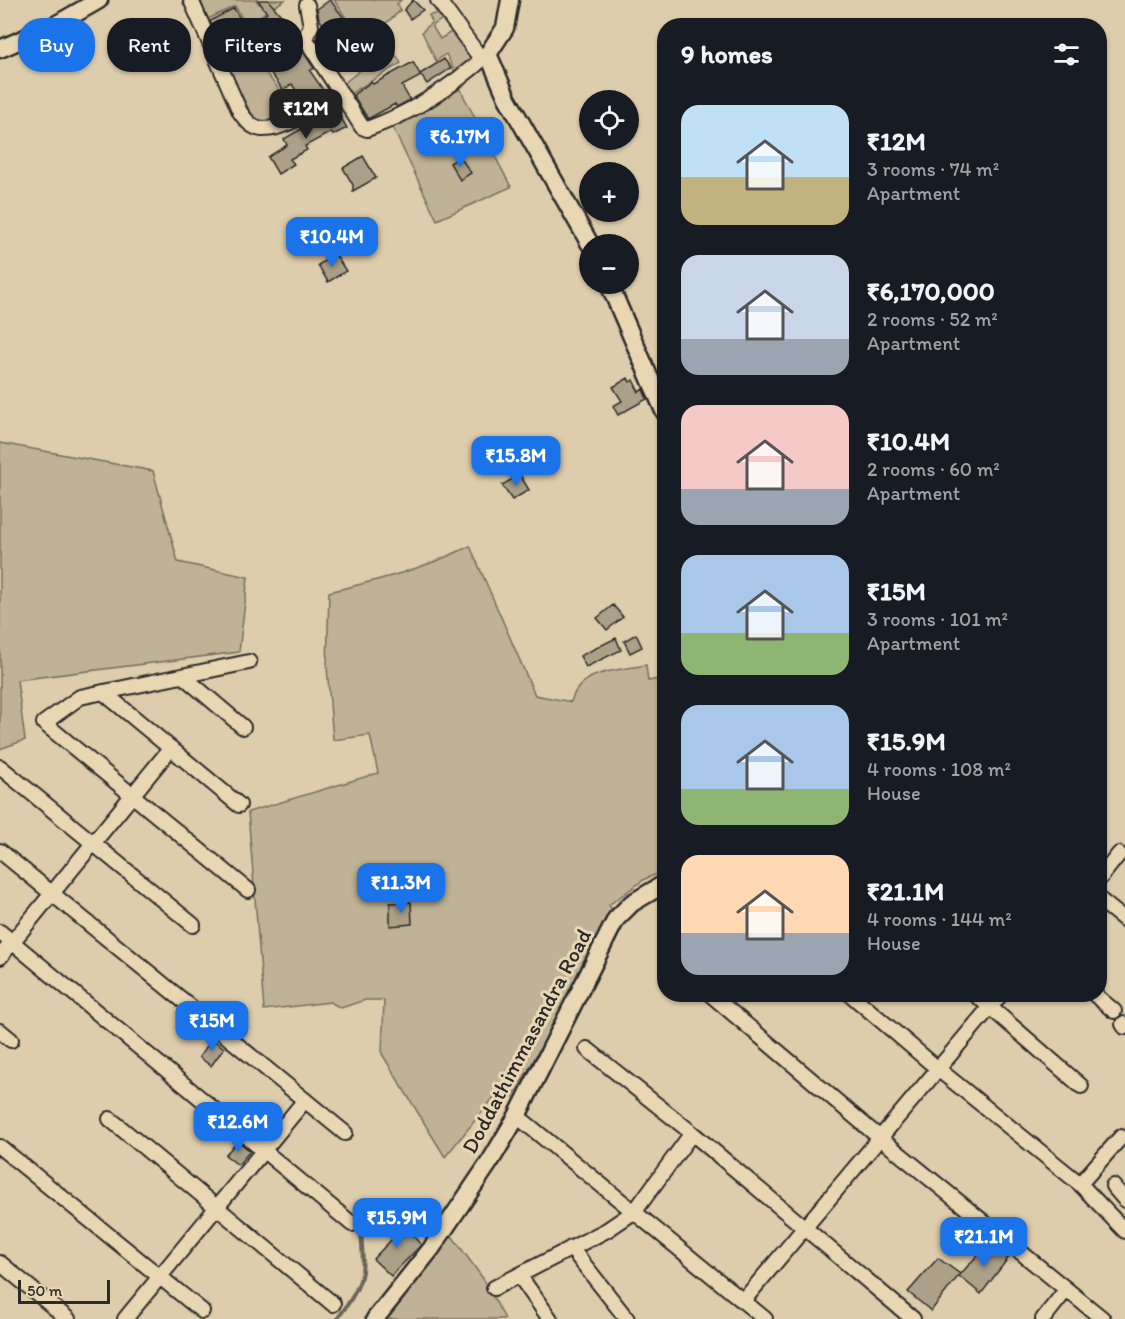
<!DOCTYPE html>
<html lang="en">
<head>
<meta charset="utf-8">
<style>
	body { margin:0; font-family:Itim,sans-serif; background:#20242c; color:#f1f3f6; height:100vh; display:flex; flex-direction:column; font-size:22px; white-space:nowrap }
	* { box-sizing:border-box; margin:0 }
	p { font-size:20px; color:#9ea1a6 }
	.icon { flex:none; width:33px; height:33px; fill:none; stroke:currentColor; stroke-width:2; stroke-linecap:round; stroke-linejoin:round }
	.map { position:relative; flex:1; overflow:hidden }
	.details { position:absolute; left:657px; top:18px; width:450px; height:984px; display:flex; flex-direction:column; background:#171b24; border-radius:24px; box-shadow:0 2px 4px #0004 }
	.details>* { flex:none }
	.guide { position:absolute; left:18px; top:18px; width:549px; height:54px; display:flex; gap:12px }
	.fabs { position:absolute; left:579px; top:90px; display:grid; gap:12px }
	.fabs a { display:grid; place-items:center; width:60px; height:60px; border-radius:50%; background:#171b24; box-shadow:0 2px 4px #0004; font-size:30px }
	.scale { position:absolute; left:18px; bottom:15px; width:92px; box-sizing:border-box; padding-left:6px; border:3px solid #2b2b2b; border-top:0; font-size:16px; line-height:21px; white-space:nowrap; color:#2b2b2b; -webkit-text-stroke:4px #e9d7b4; paint-order:stroke }
	.price { position:absolute; translate:-50% -51px; padding:0 14px; border-radius:12px; background:#1a73e8; color:#fff; font-size:20px; line-height:39px; filter:drop-shadow(0 2px 3px #0008) }
	.price::after { content:''; position:absolute; left:50%; top:36px; width:18px; height:14px; margin-left:-9px; background:inherit; clip-path:polygon(0 0,100% 0,50% 100%) }
	.price.current { background:#222; color:#fff }
	ul { padding:0; list-style:none }
	li { display:flex; align-items:center; gap:18px; height:150px; padding:0 24px }
	li span { display:grid; place-items:center; flex:none; width:168px; height:120px; border-radius:18px; color:#555 }
	li>.icon { margin-inline-start:auto }
	span .icon { width:72px; height:72px; fill:#fffc; stroke-width:1 }
	li b { font-size:26px }
	h2 { display:flex; justify-content:space-between; align-items:center; height:72px; padding:0 24px; font-size:26px }
	.chip { padding:0 21px; border-radius:24px; background:#171b24; box-shadow:0 2px 4px #0004; font-size:21px; line-height:54px }
	.chip.current { background:#1a73e8; color:#fff }
	.map>svg:first-child { display:block }
	.green { fill:#c0b296; stroke:#766e60; stroke-width:1.5 }
	.lines { fill:none; stroke-linecap:round; stroke-linejoin:round }
	.stream { stroke:#6c6659; stroke-width:4 }
	.building { fill:#aca088; stroke:#2b2b2b; stroke-width:1.5 }
	.minor-casing { stroke:#2b2b2b; stroke-width:18 }
	.tertiary-casing { stroke:#2b2b2b; stroke-width:21 }
	.minor { stroke:#e9d7b4; stroke-width:14 }
	.tertiary { stroke:#e9d7b4; stroke-width:16 }
	.labels { text-anchor:middle; stroke-width:6; stroke-linejoin:round; paint-order:stroke }
	.street-label { font-size:22px; fill:#2b2b2b; stroke:#e9d7b4 }
</style>
</head>
<body>
<div class="map">
<svg width="1125" height="1319" viewBox="0 0 1125 1319">
	<rect width="100%" height="100%" fill="#decdac"/>
	<filter id="ink" filterUnits="userSpaceOnUse"><feTurbulence type="fractalNoise" baseFrequency=".0167" numOctaves="2"/><feDisplacementMap in="SourceGraphic" scale="12" xChannelSelector="R" yChannelSelector="G"/><feConvolveMatrix kernelMatrix="1 2 1 2 8 2 1 2 1" color-interpolation-filters="sRGB"/></filter>
	<g filter="url(#ink)">
		<path class="green" d="M203 0H256L259 4 267 0H285L258 17 272 46 256 61 277 87 291 113 265 121 254 119 229 71C258 56 250 30 235 6L208 19 201 2Z
			M334 0H401L397 4 401 10 359 47 349 32 353 28Z
			M443 13 447 16 432 26 440 39 456 29 475 58 455 72 446 54 436 61 422 32 432 22 429 15Z
			M392 49 401 63 350 94 343 84 377 57 379 59Z
			M460 89 511 187 437 220 392 126Z
			M0 443 153 471 178 562 248 577 239 652 17 680 25 740 0 749Z
			M470 546 535 695 571 702C580 669 617 671 646 665L648 681 664 678V871L645 879 609 905 612 910 585 958 560 1014 513 1097 505 1084 445 1157 382 1054 384 1000H365L341 1008 330 1002 264 1010 248 812 378 773 370 735 333 740 327 667 329 592C378 580 424 569 470 546Z
			M450 1233 484 1280 505 1319H382Z"/>
		<g class="lines">
			<path class="stream" d="M337 1319C370 1277 363 1268 360 1218"/>
		</g>
		<path class="building" d="M258 0H268L286 21 296 36 297 43 314 68 310 71 324 91 304 104 292 84 283 90 262 61 277 50 266 34 271 31 260 18 267 13Z
			M330 0 344 18 350 28 346 31 356 46 332 63 316 39 328 31 319 19 317 9Z
			M413 0 423 10 410 19 404 10Z
			M234 8 241 21 246 56 232 66 210 21Z
			M364 44 373 57 362 66 352 54Z
			M444 59 451 68 427 84 420 74Z
			M413 62 421 76 402 86 410 100 397 107 395 104 368 119 353 95 371 82 373 84Z
			M336 109 347 128 333 135 331 132 305 146 307 150 290 159 294 164 278 174 268 157 287 145 284 139Z
			M363 156 376 178 353 191V185L343 168Z
			M460 157 471 173 460 180 450 163Z
			M335 254 346 271 328 282 318 265Z
			M628 378 630 382 633 380 639 392 643 389 647 399 618 415 613 406 622 401 613 387Z
			M520 475 529 490 512 500 502 485Z
			M613 605 623 617 607 630 597 618Z
			M636 634 642 647 630 653 624 641Z
			M616 638 621 650 586 667 580 656Z
			M411 902 412 924 390 926V903Z
			M212 1039 224 1048 211 1066 199 1057Z
			M238 1141 250 1151 238 1165 225 1155Z
			M401 1221 421 1245 391 1276 373 1259 393 1238 388 1232Z
			M989 1242 1009 1257 981 1294 959 1276Z
			M938 1258 960 1274 931 1311 908 1292Z"/>
		<g class="lines">
			<g class="minor-casing">
				<path id="minor" d="M191 0 240 112C245 119 251 128 262 129 287 130 320 104 340 92L362 127 367 129C412 113 453 86 488 54
					M438 0 482 60
					M307 5 311 26 305 38 340 92
					M183 676 243 727
					M103 692 239 805
					M0 767 193 925
					M0 851 345 1133
					M1100 878 1119 854
					M248 890 44 723 80 697 249 662
					M1100 900 1125 920
					M0 932 352 1224
					M0 957 171 748
					M710 994 880 1138 1103 1319
					M850 994 938 1069 1080 1184 1125 1231
					M975 994 1081 1086
					M1094 994 1114 1011
					M1123 1024 1125 1027
					M0 1031 11 1040
					M587 1049 692 1133 913 1319
					M517 1116 765 1319
					M110 1119 333 1304
					M0 1147 202 1311
					M1080 1184 1121 1137
					M1113 1186 1125 1200
					M571 1248 627 1319
					M0 1263 68 1319
					M519 1275 550 1319
					M494 1288 607 1230 635 1211 692 1133
					M743 1301 1001 994
					M125 1319 305 1100
					M1043 1319 1066 1290"/>
			</g>
			<g class="tertiary-casing">
				<path id="tertiary" d="M510 0 505 28 488 54 507 98 590 244
					M0 49 57 24 99 0
					M609 284 664 411
					M375 1319 431 1249 491 1160 517 1116 616 919 632 903 664 884"/>
			</g>
			<use href="#minor" class="minor"/>
			<use href="#tertiary" class="tertiary"/>
		</g>
	</g>
	<g class="labels">
		<g class="street-label">
			<text transform="translate(526 1041) rotate(-62)" y="8">Doddathimmasandra Road</text>
		</g>
	</g>
</svg>
<div class="fabs">
<a><svg class="icon" aria-label="locate" viewBox="0 0 24 24"><circle cx="12" cy="12" r="6"/><path d="M12 2v4M12 18v4M2 12h4M18 12h4"/></svg></a>
<a>+</a>
<a>−</a>
</div>
<div class="scale">50 m</div>
<b class="price current" style="left:306px;top:140px">₹12M</b>
<b class="price" style="left:460px;top:168px">₹6.17M</b>
<b class="price" style="left:332px;top:268px">₹10.4M</b>
<b class="price" style="left:516px;top:487px">₹15.8M</b>
<b class="price" style="left:401px;top:914px">₹11.3M</b>
<b class="price" style="left:212px;top:1052px">₹15M</b>
<b class="price" style="left:238px;top:1153px">₹12.6M</b>
<b class="price" style="left:397px;top:1249px">₹15.9M</b>
<b class="price" style="left:984px;top:1268px">₹21.1M</b>
<div class="guide">
<a class="chip current">Buy</a>
<a class="chip">Rent</a>
<a class="chip">Filters</a>
<a class="chip">New</a>
</div>
<section class="details">
<h2>9 homes<svg class="icon" aria-label="filters" viewBox="0 0 24 24"><path d="M4 7h16M4 17h16"/><circle cx="9" cy="7" r="2"/><circle cx="15" cy="17" r="2"/></svg></h2>
<ul>
<li><span style="background:linear-gradient(#bfe0f5 60%,#c2b280 0)"><svg class="icon" aria-label="home" viewBox="0 0 24 24"><path d="M3 11l9-7 9 7M6 9v11h12V9"/></svg></span><div><b>₹12M</b><p>3 rooms · 74 m²</p><p>Apartment</p></div></li>
<li><span style="background:linear-gradient(#c9d6e8 70%,#9aa5b1 0)"><svg class="icon" aria-label="home" viewBox="0 0 24 24"><path d="M3 11l9-7 9 7M6 9v11h12V9"/></svg></span><div><b>₹6,170,000</b><p>2 rooms · 52 m²</p><p>Apartment</p></div></li>
<li><span style="background:linear-gradient(#f6c9c9 70%,#9aa5b1 0)"><svg class="icon" aria-label="home" viewBox="0 0 24 24"><path d="M3 11l9-7 9 7M6 9v11h12V9"/></svg></span><div><b>₹10.4M</b><p>2 rooms · 60 m²</p><p>Apartment</p></div></li>
<li><span style="background:linear-gradient(#a9c7e8 65%,#8fb573 0)"><svg class="icon" aria-label="home" viewBox="0 0 24 24"><path d="M3 11l9-7 9 7M6 9v11h12V9"/></svg></span><div><b>₹15M</b><p>3 rooms · 101 m²</p><p>Apartment</p></div></li>
<li><span style="background:linear-gradient(#a9c7e8 70%,#8fb573 0)"><svg class="icon" aria-label="home" viewBox="0 0 24 24"><path d="M3 11l9-7 9 7M6 9v11h12V9"/></svg></span><div><b>₹15.9M</b><p>4 rooms · 108 m²</p><p>House</p></div></li>
<li><span style="background:linear-gradient(#ffd9b3 65%,#9aa5b1 0)"><svg class="icon" aria-label="home" viewBox="0 0 24 24"><path d="M3 11l9-7 9 7M6 9v11h12V9"/></svg></span><div><b>₹21.1M</b><p>4 rooms · 144 m²</p><p>House</p></div></li>
</ul>
</section>
</div>
</body>
</html>
